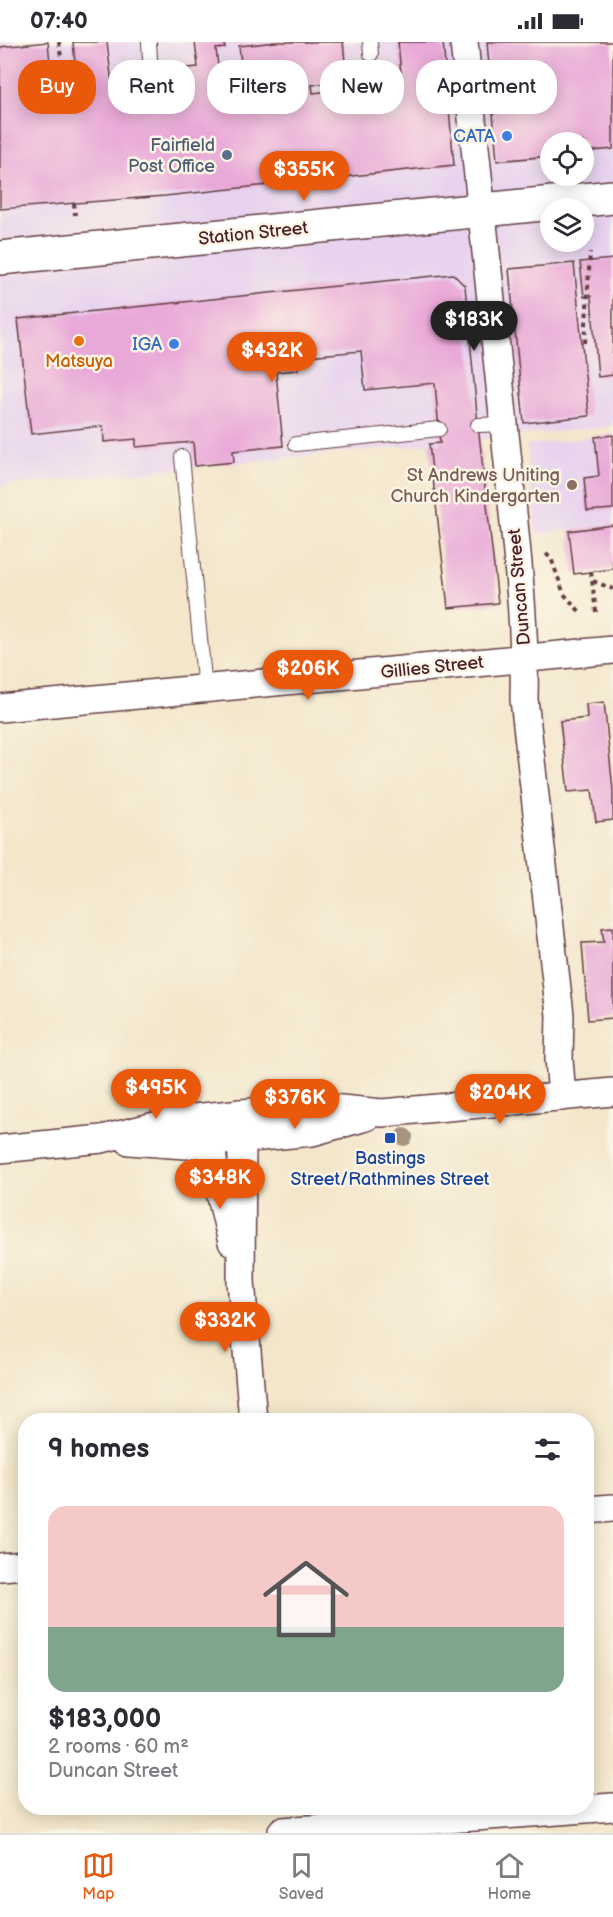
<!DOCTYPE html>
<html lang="en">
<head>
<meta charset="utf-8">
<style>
	body { margin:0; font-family:"Balsamiq Sans",sans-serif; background:#f7f7f7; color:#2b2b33; height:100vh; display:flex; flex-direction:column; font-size:22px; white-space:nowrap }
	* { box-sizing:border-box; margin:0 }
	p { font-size:20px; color:#7c7c81 }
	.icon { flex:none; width:33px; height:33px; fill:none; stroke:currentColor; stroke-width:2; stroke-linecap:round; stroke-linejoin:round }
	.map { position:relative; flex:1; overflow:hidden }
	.side { position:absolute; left:18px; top:1371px; width:576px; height:402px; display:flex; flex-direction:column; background:#fff; border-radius:24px; box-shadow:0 3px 15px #0003 }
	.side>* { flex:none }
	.hud { position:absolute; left:18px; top:18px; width:578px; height:54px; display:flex; gap:12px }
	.controls { position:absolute; left:540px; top:90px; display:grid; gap:12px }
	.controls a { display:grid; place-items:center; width:54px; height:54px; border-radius:50%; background:#fff; box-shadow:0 3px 15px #0003; font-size:30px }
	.price { position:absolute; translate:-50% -51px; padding:0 14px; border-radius:21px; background:#ea580c; color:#fff; font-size:20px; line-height:39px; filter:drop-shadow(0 2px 3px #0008) }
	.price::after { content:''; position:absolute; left:50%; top:36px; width:18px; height:14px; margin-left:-9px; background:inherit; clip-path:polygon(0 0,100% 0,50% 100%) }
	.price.on { background:#222; color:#fff }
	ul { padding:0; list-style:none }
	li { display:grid; align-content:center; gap:12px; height:318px; padding:0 30px }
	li+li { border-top:2px solid #e1e1e2 }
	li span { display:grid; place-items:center; height:186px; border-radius:18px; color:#555 }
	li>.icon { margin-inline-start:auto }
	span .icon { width:108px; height:108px; fill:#fffc; stroke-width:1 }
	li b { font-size:26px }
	h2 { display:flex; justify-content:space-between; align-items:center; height:72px; padding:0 30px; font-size:26px }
	.pill { padding:0 21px; border-radius:24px; background:#fff; box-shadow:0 3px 15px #0003; font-size:21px; line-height:54px }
	.pill.on { background:#ea580c; color:#fff }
	.status { display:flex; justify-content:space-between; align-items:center; height:42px; padding:0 30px; background:#fff; direction:ltr }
	.status svg { height:16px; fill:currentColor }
	.menu { display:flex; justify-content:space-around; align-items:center; height:84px; border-top:2px solid #e1e1e2; background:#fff; font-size:16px; color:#7c7c81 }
	.menu a { display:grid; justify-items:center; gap:3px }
	.menu .on { color:#ea580c }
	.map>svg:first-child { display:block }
	.built { fill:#e7d2ef; fill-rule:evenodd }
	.building { fill:#e9a9d8 }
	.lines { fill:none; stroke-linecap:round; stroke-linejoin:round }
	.service-casing { stroke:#633d43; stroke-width:16 }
	.minor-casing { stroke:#633d43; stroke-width:30 }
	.secondary-casing { stroke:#633d43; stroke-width:36 }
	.path { stroke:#633d43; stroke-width:4; stroke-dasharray:4.5 4.5; stroke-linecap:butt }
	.service { stroke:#fff; stroke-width:14 }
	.minor { stroke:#fff; stroke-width:27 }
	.secondary { stroke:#fff; stroke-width:33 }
	.tree { fill:#a5947e }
	.shop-dot { fill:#3f7fe0; stroke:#fcf5e5; stroke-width:2 }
	.service-dot { fill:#5c6f8a; stroke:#fcf5e5; stroke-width:2 }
	.food-dot { fill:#e8710a; stroke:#fcf5e5; stroke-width:2 }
	.education-dot { fill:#8d6e63; stroke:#fcf5e5; stroke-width:2 }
	.transit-dot { fill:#1a4fb4; stroke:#fcf5e5; stroke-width:2 }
	.labels { text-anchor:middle; stroke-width:5; stroke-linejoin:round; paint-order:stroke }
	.shop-label { font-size:18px; fill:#366cbe; stroke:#fcf5e5; text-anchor:end }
	.service-label { font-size:18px; fill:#4e5e75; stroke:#fcf5e5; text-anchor:end }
	.street-label { font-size:18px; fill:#4a1f2b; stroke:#fcf5e5 }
	.food-label { font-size:18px; fill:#c56008; stroke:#fcf5e5 }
	.education-label { font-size:18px; fill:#785e54; stroke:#fcf5e5; text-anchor:end }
	.transit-label { font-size:18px; fill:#164399; stroke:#fcf5e5 }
</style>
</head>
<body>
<div class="status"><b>07:40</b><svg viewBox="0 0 49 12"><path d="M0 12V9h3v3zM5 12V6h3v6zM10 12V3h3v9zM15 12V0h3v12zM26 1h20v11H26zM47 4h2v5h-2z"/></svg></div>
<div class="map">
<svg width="613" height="1791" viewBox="0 0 613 1791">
	<rect width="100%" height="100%" fill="#fcf5e5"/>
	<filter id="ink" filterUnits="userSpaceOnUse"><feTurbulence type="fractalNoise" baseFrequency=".0167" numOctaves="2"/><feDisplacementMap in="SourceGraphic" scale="12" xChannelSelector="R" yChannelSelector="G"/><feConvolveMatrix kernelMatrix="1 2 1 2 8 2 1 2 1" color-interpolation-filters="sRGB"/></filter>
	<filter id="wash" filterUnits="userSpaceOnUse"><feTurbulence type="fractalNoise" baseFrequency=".008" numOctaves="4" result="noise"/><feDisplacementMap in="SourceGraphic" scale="24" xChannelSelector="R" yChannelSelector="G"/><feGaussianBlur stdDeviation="1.35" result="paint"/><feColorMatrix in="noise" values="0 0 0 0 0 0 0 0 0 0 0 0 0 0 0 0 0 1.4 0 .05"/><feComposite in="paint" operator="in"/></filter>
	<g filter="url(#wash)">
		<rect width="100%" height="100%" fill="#f3e6ca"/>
		<path class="built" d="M0 0H613V384L0 444ZM550 100H584V134H550ZM550 166H584V200H550Z
			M613 393V483L536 492 527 403Z"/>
		<g id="blocks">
			<path class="building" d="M48 0 53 54 78 52 73 0H107L113 51 156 48V29L198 25 195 0H224L225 6 216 7 218 24 241 21 239 4 276 0H343L347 39 312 43 313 51 402 42 398 0H443L454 123 165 154 0 167V5Z
				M487 0H613V107L584 110V100H550V114L497 119Z
				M613 217V333L598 335 591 254 584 255 580 220Z
				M574 221 589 374 524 381 509 227Z
				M453 232 465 244 478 383 498 561 448 566 429 402 440 401 435 341 365 348 361 309 297 315 298 328 276 330 283 404 233 409 234 420 195 424 193 400 136 405V397L104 400 103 384 31 392 18 277Z
				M613 393V467L587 469 584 436 599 434 595 395Z
				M613 483V527L574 532 569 489Z
				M604 660 613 748V778L596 780 592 748 568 750 560 679 587 676 586 662Z
				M613 885V976L588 978 582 901 604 900 602 886Z"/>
		</g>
	</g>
	<g filter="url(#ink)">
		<use href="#blocks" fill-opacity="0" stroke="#633d43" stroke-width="1.5"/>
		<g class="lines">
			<g class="service-casing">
				<path id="service" d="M149 0 150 17
					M370 0 371 12
					M478 383 504 382
					M296 402 439 387
					M182 415 205 647"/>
			</g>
			<g class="minor-casing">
				<path id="minor" d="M464 0C479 143 495 286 509 430 516 505 526 581 524 657L560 973 559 1017 562 1055
					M0 666 613 608
					M239 1071 242 1097 241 1239 253 1378
					M209 1082 214 1126 232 1200
					M129 1099 186 1103 242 1097 312 1090 366 1075
					M0 1107 102 1097 183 1077 310 1064 382 1071 613 1050
					M586 1468 613 1466
					M0 1525 26 1523
					M282 1789 613 1765"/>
			</g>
			<g class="secondary-casing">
				<path id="secondary" d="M0 216 613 155"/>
			</g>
			<path class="path" d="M59 0 66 53
				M74 161 75 173
				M585 301 590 210
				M546 512 551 516 564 552 581 571
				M591 530 596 570
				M593 539 613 547"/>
			<use href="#service" class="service"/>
			<use href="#minor" class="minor"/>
			<use href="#secondary" class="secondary"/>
		</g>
		<circle class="tree" cx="404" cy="1095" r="9"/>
	</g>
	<g class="shop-dot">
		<circle cx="507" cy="94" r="6"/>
		<circle cx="174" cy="302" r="6"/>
	</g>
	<circle class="service-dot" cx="227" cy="113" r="6"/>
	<circle class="food-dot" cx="79" cy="299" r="6"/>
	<circle class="education-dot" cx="572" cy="443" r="6"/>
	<rect class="transit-dot" x="384" y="1090" width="12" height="12" rx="3"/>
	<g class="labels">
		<g class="shop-label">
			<text x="495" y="100">CATA</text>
			<text x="162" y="308">IGA</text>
		</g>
		<g class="service-label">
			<text x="215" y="109">Fairfield<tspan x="215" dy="21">Post Office</tspan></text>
		</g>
		<g class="street-label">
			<text transform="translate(253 191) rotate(-6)" y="6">Station Street</text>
			<text transform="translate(519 545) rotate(-95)" y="6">Duncan Street</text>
			<text transform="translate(432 625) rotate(-6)" y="6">Gillies Street</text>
		</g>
		<g class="food-label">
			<text x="79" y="325">Matsuya</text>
		</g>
		<g class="education-label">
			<text x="560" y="439">St Andrews Uniting<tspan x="560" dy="21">Church Kindergarten</tspan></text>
		</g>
		<g class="transit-label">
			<text x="390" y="1122">Bastings<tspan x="390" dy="21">Street/Rathmines Street</tspan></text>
		</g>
	</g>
</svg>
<div class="controls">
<a><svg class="icon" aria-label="locate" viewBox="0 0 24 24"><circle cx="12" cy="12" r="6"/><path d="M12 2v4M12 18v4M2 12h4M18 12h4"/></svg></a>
<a><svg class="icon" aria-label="layers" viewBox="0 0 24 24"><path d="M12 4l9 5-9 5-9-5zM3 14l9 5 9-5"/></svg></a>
</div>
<b class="price" style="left:304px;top:160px">$355K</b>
<b class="price on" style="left:474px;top:310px">$183K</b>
<b class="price" style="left:272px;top:341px">$432K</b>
<b class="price" style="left:308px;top:659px">$206K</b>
<b class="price" style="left:156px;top:1078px">$495K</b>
<b class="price" style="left:500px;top:1083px">$204K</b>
<b class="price" style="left:295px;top:1088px">$376K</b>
<b class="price" style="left:220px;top:1168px">$348K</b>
<b class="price" style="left:225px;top:1311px">$332K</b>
<div class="hud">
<a class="pill on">Buy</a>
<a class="pill">Rent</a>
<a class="pill">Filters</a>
<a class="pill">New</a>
<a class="pill">Apartment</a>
</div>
<section class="side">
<h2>9 homes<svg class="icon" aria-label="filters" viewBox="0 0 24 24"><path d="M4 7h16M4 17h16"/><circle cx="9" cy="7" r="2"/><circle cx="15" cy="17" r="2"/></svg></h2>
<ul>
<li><span style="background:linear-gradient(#f6c9c9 65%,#7fa58c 0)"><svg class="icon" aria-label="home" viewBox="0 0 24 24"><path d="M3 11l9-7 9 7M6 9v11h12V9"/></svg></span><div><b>$183,000</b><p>2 rooms · 60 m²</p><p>Duncan Street</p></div></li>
</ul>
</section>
</div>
<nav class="menu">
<a class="on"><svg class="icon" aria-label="map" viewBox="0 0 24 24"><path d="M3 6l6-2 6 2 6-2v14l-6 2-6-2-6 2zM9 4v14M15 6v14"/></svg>Map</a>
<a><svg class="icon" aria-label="saved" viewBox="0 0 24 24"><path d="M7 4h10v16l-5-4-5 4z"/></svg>Saved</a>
<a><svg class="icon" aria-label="home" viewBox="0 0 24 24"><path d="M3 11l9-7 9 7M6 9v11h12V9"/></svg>Home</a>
</nav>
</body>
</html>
